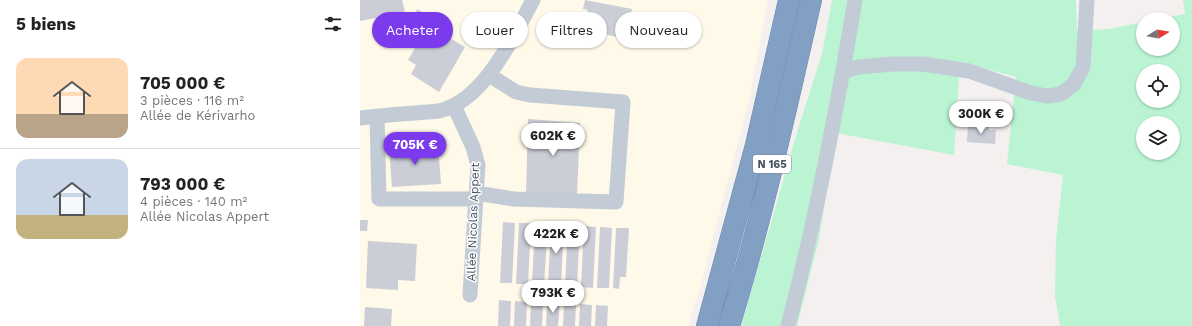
<!DOCTYPE html>
<html lang="fr">
<head>
<meta charset="utf-8">
<style>
	body { margin:0; font-family:"Work Sans",sans-serif; background:#f2f2f2; color:#222; height:100vh; display:flex; flex-direction:column; font-size:15px; white-space:nowrap }
	* { box-sizing:border-box; margin:0 }
	p { font-size:13px; color:#767676 }
	.icon { flex:none; width:22px; height:22px; fill:none; stroke:currentColor; stroke-width:2; stroke-linecap:round; stroke-linejoin:round }
	.map { position:relative; flex:1; overflow:hidden }
	.details { display:flex; flex-direction:column; background:#fff; width:360px }
	.details>* { flex:none }
	.banner { position:absolute; left:12px; top:12px; width:380px; height:36px; display:flex; gap:8px }
	.needle { width:26px; rotate:79deg }
	.tools { position:absolute; left:776px; top:12px; display:grid; gap:8px }
	.tools a { display:grid; place-items:center; width:44px; height:44px; border-radius:50%; background:#fff; box-shadow:0 1px 3px #0004; font-size:20px }
	.price { position:absolute; translate:-50% -34px; padding:0 9px; border-radius:14px; background:#fff; color:#222; font-size:13px; line-height:26px; filter:drop-shadow(0 1px 2px #0008) }
	.price::after { content:''; position:absolute; left:50%; top:24px; width:12px; height:9px; margin-left:-6px; background:inherit; clip-path:polygon(0 0,100% 0,50% 100%) }
	.price.current { background:#7c3aed; color:#fff }
	ul { padding:0; list-style:none }
	li { display:flex; align-items:center; gap:12px; height:100px; padding:0 16px }
	li+li { border-top:1px solid #e0e0e0 }
	li span { display:grid; place-items:center; flex:none; width:112px; height:80px; border-radius:12px; color:#555 }
	li>.icon { margin-inline-start:auto }
	span .icon { width:48px; height:48px; fill:#fffc; stroke-width:1 }
	li b { font-size:17px }
	h2 { display:flex; justify-content:space-between; align-items:center; height:48px; padding:0 16px; font-size:17px }
	.tag { padding:0 14px; border-radius:18px; background:#fff; box-shadow:0 1px 3px #0004; font-size:14px; line-height:36px }
	.tag.current { background:#7c3aed; color:#fff }
	main { display:flex; flex:1; min-height:0 }
	.map>svg:first-child { display:block }
	.commercial { fill:#fef9e8 }
	.green { fill:#baf4d3; fill-rule:evenodd }
	.building { fill:#cbced6 }
	.lines { fill:none; stroke-linecap:round; stroke-linejoin:round }
	.highway-casing { stroke:#6d8ab0; stroke-width:22 }
	.minor { stroke:#c2cbd6; stroke-width:15 }
	.highway { stroke:#829fc4; stroke-width:21 }
	.labels { text-anchor:middle; stroke-width:3; stroke-linejoin:round; paint-order:stroke }
	.shield { fill:#fff; stroke:#7d8690; stroke-width:1 }
	.shield-label { font-size:11px; font-weight:bold; fill:#455260 }
	.street-label { font-size:12px; fill:#455260; stroke:#fff }
</style>
</head>
<body>
<main>
<section class="details">
<h2>5 biens<svg class="icon" aria-label="filters" viewBox="0 0 24 24"><path d="M4 7h16M4 17h16"/><circle cx="9" cy="7" r="2"/><circle cx="15" cy="17" r="2"/></svg></h2>
<ul>
<li><span style="background:linear-gradient(#ffd9b3 70%,#b9a48a 0)"><svg class="icon" aria-label="home" viewBox="0 0 24 24"><path d="M3 11l9-7 9 7M6 9v11h12V9"/></svg></span><div><b>705 000 €</b><p>3 pièces · 116 m²</p><p>Allée de Kérivarho</p></div></li>
<li><span style="background:linear-gradient(#c9d6e8 70%,#c2b280 0)"><svg class="icon" aria-label="home" viewBox="0 0 24 24"><path d="M3 11l9-7 9 7M6 9v11h12V9"/></svg></span><div><b>793 000 €</b><p>4 pièces · 140 m²</p><p>Allée Nicolas Appert</p></div></li>
</ul>
</section>
<div class="map">
<svg width="832" height="326" viewBox="0 0 832 326">
	<rect width="100%" height="100%" fill="#f3f0ef"/>
	<path class="commercial" d="M0 0H408L389 100 339 291 328 326H0Z"/>
	<path class="green" d="M472 0H716L717 31 749 29 783 22V49H813V19H799L825 14 823 0H832V326H700L695 296 696 240 703 175 647 164 656 77 600 62 594 155 476 133 459 239 437 326H381L439 126 462 54ZM783 71H813V101H783ZM783 123H813V153H783Z"/>
	<path class="building" d="M0 0H42L45 12 39 35 27 37 22 17 0 21Z
		M225 0 272 9 266 39 223 29 228 10 223 9Z
		M57 9 89 28 85 35 105 47 79 92 51 74 56 65 48 60 63 34 50 31Z
		M168 119 220 123 217 195 166 193Z
		M608 125 629 127V130H636L635 144 607 142Z
		M78 144 81 184 32 187 29 147Z
		M0 220H8L7 231H0Z
		M143 222 155 223 152 283H140Z
		M159 223H171L168 284H156Z
		M175 224H188L184 285 172 284Z
		M191 224 204 225 201 286 188 285Z
		M208 225 220 226 217 287 205 286Z
		M224 226 236 227 233 288 221 287Z
		M240 227 252 228 249 288H237Z
		M256 228H269L266 277H260L259 289 253 288Z
		M8 241 57 244 55 281 38 280V290L6 288Z
		M139 300 151 301 150 326H138Z
		M155 301 167 302 166 326H154Z
		M171 302H183L182 326H170Z
		M187 303H200L198 326H186Z
		M204 303 216 304 215 326H203Z
		M220 304 232 305 231 326H219Z
		M236 305 248 306 247 326H235Z
		M5 307 32 309 31 326H4Z"/>
	<g class="lines">
		<g class="highway-casing">
			<path id="highway" d="M347 326 396 145 429 0
				M369 326C402 219 426 109 451 0"/>
		</g>
		<path class="minor" d="M483 72 498 67 532 64H563L609 71 671 93 687 96 701 94 714 84 723 67 727 0
			M94 106 113 147 118 165 110 295
			M17 116 19 199H116
			M0 118C18 116 36 114 55 113 63 112 71 112 79 111 124 101 153 37 173 0
			M116 193 154 199 256 202 263 102 170 95 156 92 129 75
			M428 326C456 219 477 109 495 0"/>
		<use href="#highway" class="highway"/>
	</g>
	<g class="labels">
		<rect class="shield" x="393" y="155" width="38" height="18" rx="3"/>
		<g class="shield-label">
			<text x="412" y="168">N 165</text>
		</g>
		<g class="street-label">
			<text transform="translate(113 222) rotate(-88)" y="4">Allée Nicolas Appert</text>
		</g>
	</g>
</svg>
<div class="tools">
<a><svg class="needle" viewBox="-14 -14 28 28"><path d="M0-13l5 13h-10z" fill="#e53935"/><path d="M0 13l5-13h-10z" fill="#767676"/></svg></a>
<a><svg class="icon" aria-label="locate" viewBox="0 0 24 24"><circle cx="12" cy="12" r="6"/><path d="M12 2v4M12 18v4M2 12h4M18 12h4"/></svg></a>
<a><svg class="icon" aria-label="layers" viewBox="0 0 24 24"><path d="M12 4l9 5-9 5-9-5zM3 14l9 5 9-5"/></svg></a>
</div>
<b class="price" style="left:621px;top:135px">300K €</b>
<b class="price" style="left:193px;top:157px">602K €</b>
<b class="price current" style="left:55px;top:166px">705K €</b>
<b class="price" style="left:196px;top:255px">422K €</b>
<b class="price" style="left:193px;top:314px">793K €</b>
<div class="banner">
<a class="tag current">Acheter</a>
<a class="tag">Louer</a>
<a class="tag">Filtres</a>
<a class="tag">Nouveau</a>
</div>
</div>
</main>
</body>
</html>
